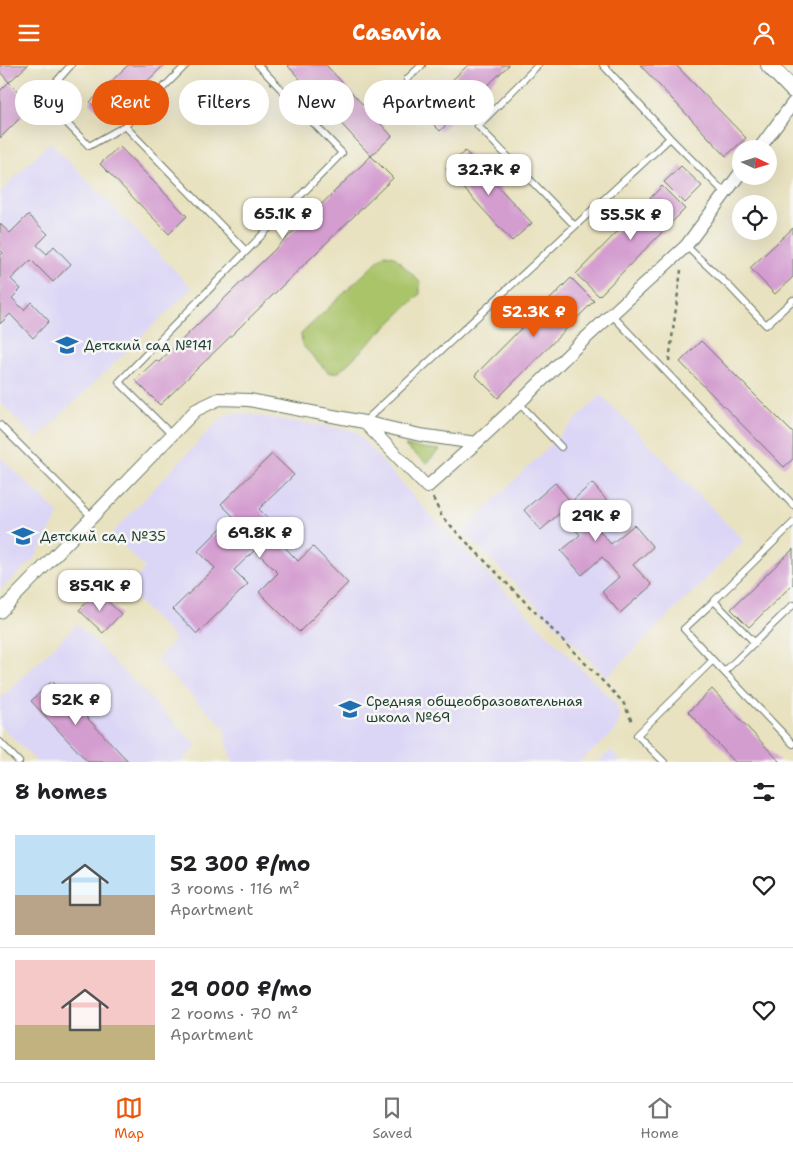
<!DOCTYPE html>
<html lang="en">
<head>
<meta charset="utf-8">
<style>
	body { margin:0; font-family:"Shantell Sans",sans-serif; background:#f2f2f2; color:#202124; height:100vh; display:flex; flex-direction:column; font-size:19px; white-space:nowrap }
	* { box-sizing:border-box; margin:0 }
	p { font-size:16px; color:#757577 }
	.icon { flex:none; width:28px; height:28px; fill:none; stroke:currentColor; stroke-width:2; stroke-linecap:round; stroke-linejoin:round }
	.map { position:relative; height:697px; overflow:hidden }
	.sheet { display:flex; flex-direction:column; background:#fff; flex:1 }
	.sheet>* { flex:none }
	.guide { position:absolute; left:15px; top:15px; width:500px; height:45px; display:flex; gap:10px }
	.needle { width:32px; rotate:94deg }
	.controls { position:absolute; left:732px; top:75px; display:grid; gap:10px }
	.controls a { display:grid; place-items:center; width:45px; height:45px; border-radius:50%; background:#fff; box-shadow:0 5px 20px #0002; font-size:25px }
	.price { position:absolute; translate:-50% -42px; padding:0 11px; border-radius:10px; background:#fff; color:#222; font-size:16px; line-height:32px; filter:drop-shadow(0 1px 2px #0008) }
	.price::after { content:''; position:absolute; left:50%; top:30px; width:15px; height:11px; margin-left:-8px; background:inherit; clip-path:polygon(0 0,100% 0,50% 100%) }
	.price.active { background:#ea580c; color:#fff }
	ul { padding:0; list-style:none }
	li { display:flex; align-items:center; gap:15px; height:125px; padding:0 15px }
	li+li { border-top:1px solid #e0e0e0 }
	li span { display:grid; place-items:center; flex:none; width:140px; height:100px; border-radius:0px; color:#555 }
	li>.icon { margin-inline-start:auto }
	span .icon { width:60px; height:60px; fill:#fffc; stroke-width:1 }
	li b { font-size:21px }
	h2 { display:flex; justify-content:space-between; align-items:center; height:60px; padding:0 15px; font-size:21px }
	.tag { padding:0 18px; border-radius:22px; background:#fff; box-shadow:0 5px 20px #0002; font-size:18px; line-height:45px }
	.tag.active { background:#ea580c; color:#fff }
	header { display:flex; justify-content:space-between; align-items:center; height:65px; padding:0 15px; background:#ea580c; color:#fff; font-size:22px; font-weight:700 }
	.tabs { display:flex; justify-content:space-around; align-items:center; height:70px; border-top:1px solid #e0e0e0; background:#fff; font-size:14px; color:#757577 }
	.tabs a { display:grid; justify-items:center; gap:2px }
	.tabs .active { color:#ea580c }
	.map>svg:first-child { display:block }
	.built { fill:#dcd6f6 }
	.green { fill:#aac46a; stroke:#64804f }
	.building { fill:#d49dd0 }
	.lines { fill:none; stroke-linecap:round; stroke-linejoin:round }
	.service-casing { stroke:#667765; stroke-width:8 }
	.minor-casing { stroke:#667765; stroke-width:14 }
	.tertiary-casing { stroke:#667765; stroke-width:18 }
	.path { stroke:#667765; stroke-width:2.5; stroke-dasharray:4 4; stroke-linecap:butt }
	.service { stroke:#fff; stroke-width:6 }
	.minor { stroke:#fff; stroke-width:12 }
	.tertiary { stroke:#fff; stroke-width:16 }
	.labels { text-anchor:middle; stroke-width:5; stroke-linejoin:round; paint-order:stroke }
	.poi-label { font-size:14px; fill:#1f3d34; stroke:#f6f6f2; text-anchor:start }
</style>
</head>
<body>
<header><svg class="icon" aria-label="menu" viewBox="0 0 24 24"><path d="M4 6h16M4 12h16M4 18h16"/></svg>Casavia<svg class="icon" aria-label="person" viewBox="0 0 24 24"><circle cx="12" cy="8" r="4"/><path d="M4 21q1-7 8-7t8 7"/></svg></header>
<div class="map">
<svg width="793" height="697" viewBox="0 0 793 697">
	<rect width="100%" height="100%" fill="#f6f6f2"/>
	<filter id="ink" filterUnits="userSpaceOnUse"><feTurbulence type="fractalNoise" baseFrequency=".02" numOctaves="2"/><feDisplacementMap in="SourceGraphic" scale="10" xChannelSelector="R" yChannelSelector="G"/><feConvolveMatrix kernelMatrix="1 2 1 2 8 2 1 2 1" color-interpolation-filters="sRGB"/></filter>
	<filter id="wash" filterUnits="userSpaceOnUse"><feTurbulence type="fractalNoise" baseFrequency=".0096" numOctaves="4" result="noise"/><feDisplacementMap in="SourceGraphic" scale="20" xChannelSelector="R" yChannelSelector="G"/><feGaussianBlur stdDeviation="1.12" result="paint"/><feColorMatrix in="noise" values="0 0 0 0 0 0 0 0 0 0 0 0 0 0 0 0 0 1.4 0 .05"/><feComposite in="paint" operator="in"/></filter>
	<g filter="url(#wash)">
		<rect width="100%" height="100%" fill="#e9e2c0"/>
		<path class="built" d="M50 77 192 223 36 374 0 337V127Z
			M601 330 744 476 607 612 463 466Z
			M241 348 355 366 432 452 616 639 620 653 615 667 579 697H232L224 667 226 664 156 596 175 574 127 525 145 503 111 469 220 354 229 349Z
			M0 391 59 449 35 493 0 525Z
			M77 559 197 681 181 697H37L0 660V634Z
			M611 685 621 697H597Z"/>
		<path class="green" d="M385 189 394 191 420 217V229L339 307 329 308 302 280 301 269Z
			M405 381 440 385 426 398Z"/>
		<g id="blocks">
			<path class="building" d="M0 0H28L9 17 0 7Z
				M128 0H164L107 55 90 37Z
				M287 0H326L392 71 371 91 393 113 160 340 135 315 156 295 159 297 371 91Z
				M468 0H509L440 66 420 46Z
				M640 0H676L746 73 726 91Z
				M9 17 32 41 0 73V26Z
				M119 81 187 151 169 169 100 99Z
				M465 86 532 158 512 176 446 104Z
				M681 101 702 121 685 138 664 117Z
				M662 121 685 144 599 231 576 209Z
				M28 150 48 169 37 180 47 189 54 181 71 199 53 217 31 195 11 214 21 224 12 233 24 245 31 237 49 256 33 273 10 249 0 259V191L3 188 0 185V159L10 168Z
				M793 163V212L775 229 750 203Z
				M571 213 594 236 498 333 475 310Z
				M701 276 793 368V394L784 402 680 297Z
				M272 389 294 410 259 444 281 467 276 473 298 496 313 482 348 518 299 567 259 527 278 508 255 485 234 505 248 519 197 569 173 544 215 503 198 486 233 451 221 439Z
				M555 418 571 437 592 418 608 437 589 454 611 479 634 460 653 482 633 500 652 520 620 548 602 527 619 512 602 492 582 510 561 486 580 470 561 447 541 465 524 445Z
				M793 484V519L749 562 731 544Z
				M97 526 121 549 103 568 79 545Z
				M52 616 129 697H88L31 636Z
				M712 624 780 697H735L688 647Z"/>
		</g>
	</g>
	<g filter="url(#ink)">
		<use href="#blocks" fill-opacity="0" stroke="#667765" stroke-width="1"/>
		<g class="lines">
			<g class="service-casing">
				<path id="service" d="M71 0 42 33 89 81 125 61 186 0
					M538 0 478 61 575 161 670 73
					M603 0 670 73 725 128
					M407 14 422 0
					M125 61 246 186
					M686 181 730 222 766 260 793 235
					M612 250 793 440
					M519 338 561 382
					M364 357 575 161
					M0 360 93 453
					M172 370 119 317 342 88 258 0
					M714 536 684 564 724 607
					M793 540 724 607 793 679
					M755 578 714 536 793 458
					M0 677 19 697
					M664 697 637 670 713 595"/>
			</g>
			<g class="minor-casing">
				<path id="minor" d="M759 84 793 38
					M364 357 427 422 476 378
					M0 547 196 345 219 334 249 335 364 357 420 370 476 378 519 338 576 282 686 181 741 107"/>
			</g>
			<g class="tertiary-casing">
				<path id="tertiary" d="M769 0 793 25"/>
			</g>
			<path class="path" d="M669 296 681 205
				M433 433 442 452 623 637 633 659"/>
			<use href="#service" class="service"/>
			<use href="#minor" class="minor"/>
			<use href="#tertiary" class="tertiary"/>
		</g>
	</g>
	<defs>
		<g id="school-bare" transform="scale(1.725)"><path d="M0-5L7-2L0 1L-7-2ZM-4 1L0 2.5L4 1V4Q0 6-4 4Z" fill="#1f6fb2" stroke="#f6f6f2" stroke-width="2.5" paint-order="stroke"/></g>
	</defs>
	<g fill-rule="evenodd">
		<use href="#school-bare" x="67" y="280"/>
		<use href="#school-bare" x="23" y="471"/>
		<use href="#school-bare" x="350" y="644"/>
	</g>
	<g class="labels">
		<g class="poi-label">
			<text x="84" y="285">Детский сад №141</text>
			<text x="40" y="476">Детский сад №35</text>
			<text x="366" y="641">Средняя общеобразовательная<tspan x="366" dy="16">школа №69</tspan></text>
		</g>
	</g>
</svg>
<div class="controls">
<a><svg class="needle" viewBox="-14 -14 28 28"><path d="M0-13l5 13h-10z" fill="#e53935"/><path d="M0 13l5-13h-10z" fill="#757577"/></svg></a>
<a><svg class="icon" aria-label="locate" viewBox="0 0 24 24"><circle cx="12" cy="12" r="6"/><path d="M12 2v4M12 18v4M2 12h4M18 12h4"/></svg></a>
</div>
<b class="price" style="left:489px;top:131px">32.7K ₽</b>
<b class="price" style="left:283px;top:175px">65.1K ₽</b>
<b class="price" style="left:631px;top:176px">55.5K ₽</b>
<b class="price active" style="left:534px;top:273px">52.3K ₽</b>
<b class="price" style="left:596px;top:477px">29K ₽</b>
<b class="price" style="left:260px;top:494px">69.8K ₽</b>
<b class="price" style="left:100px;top:547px">85.9K ₽</b>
<b class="price" style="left:76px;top:661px">52K ₽</b>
<div class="guide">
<a class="tag">Buy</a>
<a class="tag active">Rent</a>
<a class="tag">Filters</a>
<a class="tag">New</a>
<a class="tag">Apartment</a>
</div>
</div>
<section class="sheet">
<h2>8 homes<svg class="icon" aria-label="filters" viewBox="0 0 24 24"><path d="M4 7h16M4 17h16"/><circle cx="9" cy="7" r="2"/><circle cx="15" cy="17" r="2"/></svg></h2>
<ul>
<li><span style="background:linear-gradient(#bfe0f5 60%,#b9a48a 0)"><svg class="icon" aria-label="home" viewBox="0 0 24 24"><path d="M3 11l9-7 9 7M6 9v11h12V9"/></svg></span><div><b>52 300 ₽/mo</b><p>3 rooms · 116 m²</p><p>Apartment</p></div><svg class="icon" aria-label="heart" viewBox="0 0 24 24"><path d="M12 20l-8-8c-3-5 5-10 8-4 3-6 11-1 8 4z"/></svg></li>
<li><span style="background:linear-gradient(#f6c9c9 65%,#c2b280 0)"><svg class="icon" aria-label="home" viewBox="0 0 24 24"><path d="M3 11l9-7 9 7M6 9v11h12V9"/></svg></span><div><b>29 000 ₽/mo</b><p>2 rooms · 70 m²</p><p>Apartment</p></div><svg class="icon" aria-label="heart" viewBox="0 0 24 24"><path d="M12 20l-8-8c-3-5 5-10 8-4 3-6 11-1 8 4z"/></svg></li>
</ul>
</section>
<nav class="tabs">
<a class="active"><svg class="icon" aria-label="map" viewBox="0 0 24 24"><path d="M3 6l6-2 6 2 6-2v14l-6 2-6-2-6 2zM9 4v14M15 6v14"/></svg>Map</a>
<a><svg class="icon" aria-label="saved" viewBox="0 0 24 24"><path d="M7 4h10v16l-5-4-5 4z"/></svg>Saved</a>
<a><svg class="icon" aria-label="home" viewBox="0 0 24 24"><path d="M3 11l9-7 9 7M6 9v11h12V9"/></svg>Home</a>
</nav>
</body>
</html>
